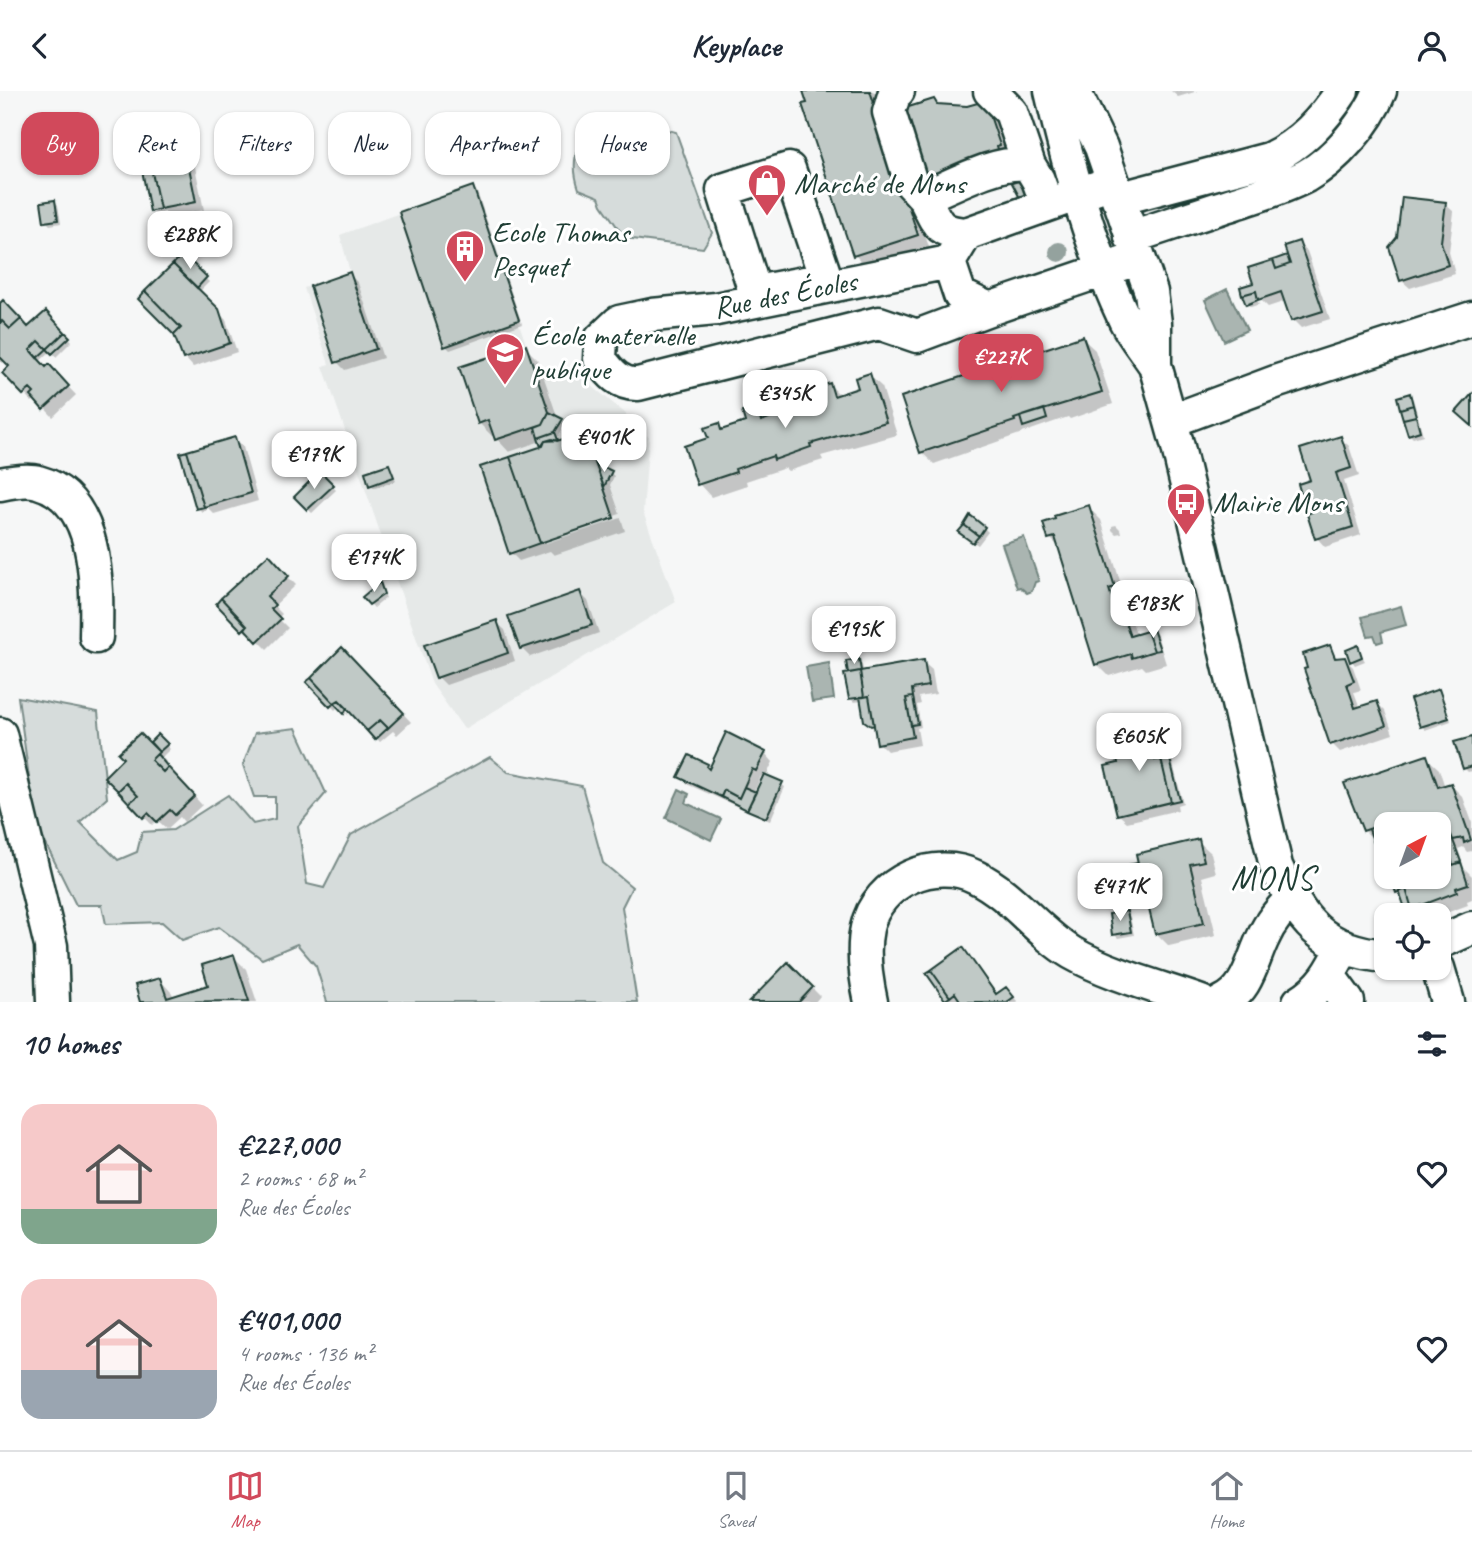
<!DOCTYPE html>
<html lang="en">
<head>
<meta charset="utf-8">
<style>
	body { margin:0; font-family:Caveat,sans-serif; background:#f2f2f3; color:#1f2937; height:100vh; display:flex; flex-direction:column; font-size:26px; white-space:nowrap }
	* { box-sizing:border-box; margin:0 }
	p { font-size:23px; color:#747a83 }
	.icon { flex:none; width:38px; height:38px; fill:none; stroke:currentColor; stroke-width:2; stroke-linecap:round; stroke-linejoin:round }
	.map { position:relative; height:911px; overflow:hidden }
	.details { display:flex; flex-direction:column; background:#fff; flex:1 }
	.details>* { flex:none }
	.guide { position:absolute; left:21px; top:21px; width:700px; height:63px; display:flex; gap:14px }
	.needle { width:46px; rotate:41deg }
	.buttons { position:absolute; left:1374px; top:721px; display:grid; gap:14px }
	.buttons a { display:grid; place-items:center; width:77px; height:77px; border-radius:14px; background:#fff; box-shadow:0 2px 5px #0004; font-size:35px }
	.price { position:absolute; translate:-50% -60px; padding:0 16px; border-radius:14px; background:#fff; color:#222; font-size:23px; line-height:46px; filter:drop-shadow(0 2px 4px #0008) }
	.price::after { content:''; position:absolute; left:50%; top:42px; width:21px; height:16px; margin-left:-10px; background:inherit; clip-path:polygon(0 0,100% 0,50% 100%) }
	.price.selected { background:#d1495b; color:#fff }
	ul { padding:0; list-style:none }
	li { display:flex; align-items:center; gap:21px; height:175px; padding:0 21px }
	li span { display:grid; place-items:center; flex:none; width:196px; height:140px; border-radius:21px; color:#555 }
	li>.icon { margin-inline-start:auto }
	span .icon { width:84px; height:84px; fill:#fffc; stroke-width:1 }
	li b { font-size:30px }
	h2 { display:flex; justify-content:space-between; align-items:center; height:84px; padding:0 21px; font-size:30px }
	.tag { padding:0 24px; border-radius:21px; background:#fff; box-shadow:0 2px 5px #0004; font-size:24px; line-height:63px }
	.tag.selected { background:#d1495b; color:#fff }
	header { display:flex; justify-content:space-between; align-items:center; height:91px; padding:0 21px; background:#fff; font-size:32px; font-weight:700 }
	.menu { display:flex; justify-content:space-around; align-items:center; height:98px; border-top:2px solid #e0e1e3; background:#fff; font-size:19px; color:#747a83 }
	.menu a { display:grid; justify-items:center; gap:4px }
	.menu .selected { color:#d1495b }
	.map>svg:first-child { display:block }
	.built { fill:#e6e9e8 }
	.green { fill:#d6dcdb; stroke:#7a8c88; stroke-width:2 }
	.water { fill:#aab5b1; stroke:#72857f; stroke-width:2 }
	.shadow { fill:#0003; fill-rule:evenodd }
	.building { fill:#c0c9c6; stroke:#1f3d34; stroke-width:2 }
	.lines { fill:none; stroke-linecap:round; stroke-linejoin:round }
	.minor-casing { stroke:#1f3d34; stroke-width:37 }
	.minor { stroke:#fff; stroke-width:32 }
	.tree { fill:#94a29e }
	.labels { text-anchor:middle; stroke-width:6; stroke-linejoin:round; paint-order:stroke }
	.poi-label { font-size:30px; fill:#1f3d34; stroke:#fff; text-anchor:start }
	.street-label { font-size:30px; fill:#1f3d34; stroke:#fff }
	.quarter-label { font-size:33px; letter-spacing:2px; fill:#1f3d34; stroke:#fff }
</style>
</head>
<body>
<header><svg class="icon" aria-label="back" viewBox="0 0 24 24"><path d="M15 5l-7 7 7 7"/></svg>Keyplace<svg class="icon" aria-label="person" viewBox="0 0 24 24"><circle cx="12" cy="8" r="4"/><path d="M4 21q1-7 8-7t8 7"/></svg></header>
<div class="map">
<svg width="1472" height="911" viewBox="0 0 1472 911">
	<rect width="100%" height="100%" fill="#f6f7f7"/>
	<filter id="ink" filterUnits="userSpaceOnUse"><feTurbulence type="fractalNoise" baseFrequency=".0143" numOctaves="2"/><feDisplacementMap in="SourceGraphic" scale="14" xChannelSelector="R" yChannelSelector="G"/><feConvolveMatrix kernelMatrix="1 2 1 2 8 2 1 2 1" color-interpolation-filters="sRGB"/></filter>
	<g filter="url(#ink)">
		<path class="built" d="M473 95 536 283 559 276 586 290 626 323 632 343 649 345 643 421 676 511 464 638 432 593 323 275 329 273 304 197 350 181 340 144Z"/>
		<path class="green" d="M635 31 676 41 712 142 703 157 625 147 602 114 599 106 579 98C572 78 571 48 598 41 603 40 609 42 615 40 622 38 629 34 635 31Z
			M18 606 98 621 107 707 80 731 118 769 137 761 142 741 173 739 228 704 253 733 275 728V706H254L243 674 255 642 296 637 326 702 298 735 307 793 324 797 351 744 490 666 508 681 582 695 603 772 632 796 622 816 637 911H327L316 875 297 853 262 868 219 836 182 849 162 831 106 833 102 814H76L35 731Z"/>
		<path class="water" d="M1227 198 1247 239 1224 250 1205 209Z
			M1024 446 1039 490 1035 491 1032 500 1027 502 1020 496 1017 497 1002 453Z
			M1401 515 1406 534 1381 541 1383 550 1377 552 1374 544 1368 545 1362 526Z
			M829 572 834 608 812 611 806 576Z
			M679 698 689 703 686 712 721 728 711 749 666 727Z"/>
		<path class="shadow" d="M804 0H873L879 6 929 156 867 177 855 164Z
			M1171 0H1198L1178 6Z
			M934 10 939 15 967 17 984 12 997 24 1011 66 938 97 918 81Z
			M179 34 188 42 204 119 170 126 165 121 156 123 152 120 145 84 139 78Z
			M473 97 477 101 522 233 450 259 446 255Z
			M55 110 58 114 61 132 50 134 46 130Z
			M1445 113 1454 121 1449 161 1455 183 1410 197 1401 189Z
			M1298 152 1307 160 1330 228 1301 237 1293 229 1286 210 1268 216 1261 209H1256L1260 213 1251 216 1247 213 1255 193 1286 166Z
			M183 165 209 191 199 201 226 229 237 261 193 276 185 267Z
			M349 183 358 192 383 267 345 279 337 271Z
			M0 214 28 239 46 223 72 250 56 266 54 263 58 259 51 260 39 271 46 279 57 284 76 304 53 326 36 308 32 311 5 282 12 275 6 269 2 272 0 270Z
			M1082 247 1095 259 1113 313 1070 328 1068 326 934 373 921 361Z
			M525 256 538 269 558 328 565 333 558 346 560 351 585 343 597 355 605 378 614 385 610 394 620 423 546 448V452L621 427 625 440 554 464 550 460 519 470 511 462 543 357 541 350 509 361 497 348 495 344 492 345 479 332Z
			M869 284 882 296 897 344 821 365 823 369 788 380 785 377 746 390 747 394 711 406 699 393 710 349 719 334 725 340 747 332 756 318 768 330 786 323 794 309 800 315 821 308 830 294 841 305 860 299Z
			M1409 304 1413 308 1423 344 1413 347 1409 343Z
			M1340 347 1349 355 1359 385 1344 390 1361 444 1325 456 1317 447 1300 394 1312 390Z
			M234 348 243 356 258 410 214 423 207 416V419L202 421 198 417Z
			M389 375 396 390 375 397 371 394Z
			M320 383 336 399 312 422 296 406Z
			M1088 416 1101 429 1126 509 1121 510 1125 524 1133 533 1137 545 1153 540 1157 544 1166 573 1146 579 1142 575 1109 585 1097 573 1061 458 1050 447Z
			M1116 434 1120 438 1121 442 1116 443 1112 439V435Z
			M984 437 988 441 978 454 964 445Z
			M268 466 296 494 274 515 282 523 278 527 288 537 267 558 249 540 247 542 218 513Z
			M380 494 386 507 374 517 365 507Z
			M580 502 588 510 599 542 530 566 521 557Z
			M496 531 505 539 515 570 446 594 438 586Z
			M1329 556 1339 569 1345 568 1353 576 1361 599 1354 601 1360 617 1377 612 1385 620 1393 643 1340 661 1332 653Z
			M1357 557 1365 570 1355 574 1352 570Z
			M342 559 411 631 397 644 393 640 380 651 348 616 345 618 349 625 339 615 335 619 309 591Z
			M858 570 862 574 863 581 923 571 932 579 936 603 919 606 921 613 917 614 921 636 917 637 920 654 887 660 879 652 877 638 870 634 862 610 854 611 850 607 848 572Z
			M1438 600 1442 604 1451 630 1425 639 1422 635Z
			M1162 640 1171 649 1175 668 1172 669 1183 712 1177 714 1178 719 1127 731 1118 723 1120 673Z
			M158 646 170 658 162 666 166 671 164 673 202 714 184 731 180 726 167 738 157 729 152 734 106 686Z
			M1472 647V680L1468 681 1464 677Z
			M765 662 773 671 766 685 785 696 770 730 689 694 681 686 707 675 711 678ZM761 685 764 687 757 703H753Z
			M1426 666 1439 678 1445 696 1451 694 1463 706 1472 731V760L1467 761 1463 756 1458 758 1464 777 1472 785V808L1467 810 1468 814 1438 825 1421 824 1409 813 1411 823 1404 807 1397 801 1396 786H1438V733H1386V763L1382 764 1375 750 1364 739Z
			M1198 750 1211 762 1216 782 1202 786 1216 844 1169 855 1156 842 1151 820 1138 807Z
			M1127 822 1130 826 1134 844 1118 847 1114 843Z
			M962 859 998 904 1006 898 1018 911H956L954 909 950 911 947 908Z
			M234 866 246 878 257 911H142L138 896 160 889 172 902 174 907 211 896Z
			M788 873 820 905 815 911H751Z"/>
		<path class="building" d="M803 0H870L918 144 853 165 802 13 807 12Z
			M934 8 937 13 967 15 985 10 1000 54 997 55 999 61 923 86 896 20Z
			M180 32 196 111 160 118 151 77 138 79 130 43Z
			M151 77 160 118 150 121 142 79Z
			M1024 88 1035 106 1022 111 1012 92Z
			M473 95 519 229 444 256 399 121Z
			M1402 106 1446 111 1441 151 1448 174 1400 190 1389 156 1397 146Z
			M55 109 58 129 44 131 41 111Z
			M1299 150 1323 220 1291 230 1281 201 1258 209 1256 200 1242 204 1240 196 1253 192 1248 177 1273 169 1276 178 1290 173 1284 155Z
			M183 163 207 186 197 197 173 173Z
			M1287 164 1290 173 1276 178 1273 169Z
			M173 173 219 218 230 252 183 268 174 244 181 237 145 200Z
			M350 181 376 258 335 272 310 195Z
			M145 200 181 237 174 244 138 208Z
			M1256 200 1258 209 1246 214 1242 204Z
			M3 209 21 228 10 238 2 230 0 232V212Z
			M46 220 65 241 47 258 39 250 30 259 46 276 49 273 69 295 43 319 31 305 34 302 30 298 23 304 2 282 9 275 0 266V232L2 230 10 238 21 228 28 236Z
			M65 241 70 246 52 263 47 258Z
			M1083 245 1102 301 1020 326 1014 328 1015 330 920 362 901 306Z
			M39 250 47 258 37 267 30 259Z
			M526 254 549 321 543 333 495 349 488 329 478 333 459 276Z
			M870 282 886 331 810 353 811 356 774 369 773 365 735 378 736 381 697 394 684 355 708 347 704 337 719 332 721 339 745 331 742 321 757 316 761 330 784 322 780 312 795 307 797 314 819 307 815 297 830 292 834 305 858 297 855 287Z
			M1410 302 1413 314 1400 318 1397 306Z
			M1472 303V335L1456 321Z
			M1413 314 1416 325 1403 328 1400 318Z
			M1044 318 1047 328 1023 336 1020 326Z
			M549 321 563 328 555 341 538 347 535 336 543 333Z
			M1416 325 1420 340 1408 344 1403 328Z
			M555 341 558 349 545 350 541 356 538 347Z
			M585 341 614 427 540 452 510 366 543 355 545 350 552 348 557 350Z
			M1341 345 1351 377 1336 382 1353 436 1315 448 1307 423 1312 421 1310 414 1305 416 1298 393 1310 389 1300 358Z
			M235 346 251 402 204 416 187 360Z
			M187 360 204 416 196 418 180 362Z
			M510 366 540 452 509 463 480 376Z
			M595 372 612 380 604 396Z
			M389 373 394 386 369 395 365 381Z
			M320 380 334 394 307 419 294 406Z
			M1089 414 1115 496 1109 498 1116 520 1121 518 1130 545 1147 540 1154 560 1132 567 1131 563 1095 574 1055 446 1048 448 1043 432 1055 428 1054 425Z
			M970 424 985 436 979 445 964 434Z
			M964 434 979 445 973 452 958 441Z
			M269 463 289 485 267 505 275 514 271 518 281 528 257 551 245 538 247 535 221 507Z
			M380 491 384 503 369 514 362 506Z
			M1115 496 1121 518 1116 520 1109 498Z
			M580 500 592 534 520 558 508 525Z
			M221 507 247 535 242 540 216 513Z
			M497 529 508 562 436 587 424 554Z
			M1153 538 1160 559 1154 560 1147 540Z
			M1330 554 1335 567 1345 566 1354 590 1347 593 1355 617 1377 610 1386 635 1330 654 1304 578 1307 577 1303 563Z
			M1358 554 1362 566 1350 571 1346 559Z
			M342 556 404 622 388 637 380 629 367 640 339 609 334 612 311 587Z
			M859 568 861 580 848 582 846 570Z
			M924 569 928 595 912 598 913 606 906 607 913 646 877 653 869 605 864 606 860 580Z
			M860 580 864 606 849 608 844 583Z
			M311 587 334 612 330 616 306 591Z
			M1439 598 1449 627 1420 636 1410 608Z
			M869 605 874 634 871 635 864 630 860 606Z
			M913 606 918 633 911 634 906 607Z
			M339 609 347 617 344 623 334 612Z
			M380 629 388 637 375 649 367 640Z
			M1163 638 1168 660 1154 663 1155 669 1161 668 1171 711 1117 724 1105 675 1118 672 1113 650Z
			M726 641 766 661 756 680 752 678 739 707 724 699 721 706 678 686 689 664 708 673 707 676 709 678Z
			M140 642 159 661 151 669 163 681 168 676 195 705 175 724 170 719 157 731 148 722 143 727 129 712 138 705 126 692 118 700 104 686 123 667 118 662Z
			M158 643 168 653 159 661 150 651Z
			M1472 646V675L1463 678 1454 651Z
			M1168 660 1180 709 1171 711 1161 668 1155 669 1154 663Z
			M157 663 168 676 163 681 151 669Z
			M1427 664 1438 696 1451 692 1471 749 1464 752 1463 747 1453 749 1451 744 1444 746 1453 774 1461 771 1468 793 1456 797 1457 801 1412 818 1406 798 1396 802 1391 788 1398 786H1438V733H1386V742L1383 733 1363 740 1344 692Z
			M764 683 783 691 766 727 747 719Z
			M126 692 138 705 129 712 118 700Z
			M744 696 756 701 747 719 721 706 724 699 739 707Z
			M1383 733 1386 742V761L1385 758 1377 761 1369 738Z
			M1451 744 1461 771 1453 774 1444 746Z
			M1199 748 1204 770 1190 773 1204 832 1155 843 1146 806 1137 808 1128 774 1138 772 1136 763Z
			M1406 798 1412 818 1406 820 1399 800Z
			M1127 820 1131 841 1112 844 1109 823Z
			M963 856 996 903 1006 896 1014 906 1007 911H961L955 902 950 906 931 879Z
			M234 864 249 910 140 911 135 894 160 887 167 907 208 894 202 874Z
			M788 871 813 896 799 911H749Z
			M931 879 950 906 945 909 926 882Z"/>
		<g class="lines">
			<g class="minor-casing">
				<path id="minor" d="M898 0 895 1 889 21 911 92 924 106
					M990 0 1011 21 1029 74
					M1051 0C1069 78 1091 157 1125 229 1133 245 1145 259 1155 274
					M1074 0 1101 56 1151 201 1155 232V274L1178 356 1276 775C1299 829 1323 860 1386 865
					M789 78 826 188 755 201 723 99Z
					M1118 108 1269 68C1301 53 1323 29 1342 0
					M966 143C936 141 937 131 924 106 951 95 1001 67 1029 74L1038 89 1047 113
					M1131 146C1166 135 1200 123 1235 112 1259 104 1283 97 1306 85 1336 68 1367 32 1380 0
					M949 171 716 218 652 224 619 231 601 248 600 268C610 282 620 294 638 293L879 232 917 245 989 218 1139 167
					M989 218 960 204 949 171 966 143 1098 96
					M1171 330 1278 290 1472 227
					M0 393C10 391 28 388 38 391 100 408 97 496 96 546
					M0 643 51 855 53 911
					M1438 852 1472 837
					M1438 877 1448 911
					M1329 885 1348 911
					M871 911C866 888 862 860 867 837 877 790 935 765 976 786 1013 804 1037 841 1072 862 1111 884 1159 896 1201 911
					M1222 911C1249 899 1252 868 1264 845 1270 831 1280 820 1291 808
					M1299 911C1323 897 1332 879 1344 855"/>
			</g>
			<use href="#minor" class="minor"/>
		</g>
		<circle class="tree" cx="1059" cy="161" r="10"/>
	</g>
	<defs>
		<g id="shop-pin" transform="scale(2.0125)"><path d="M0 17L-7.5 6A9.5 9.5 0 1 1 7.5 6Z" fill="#d1495b" stroke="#fff"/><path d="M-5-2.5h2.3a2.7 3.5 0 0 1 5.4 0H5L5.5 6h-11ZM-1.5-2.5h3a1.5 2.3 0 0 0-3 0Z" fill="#fff"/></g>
		<g id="building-pin" transform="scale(2.0125)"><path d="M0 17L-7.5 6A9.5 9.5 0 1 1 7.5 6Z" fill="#d1495b" stroke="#fff"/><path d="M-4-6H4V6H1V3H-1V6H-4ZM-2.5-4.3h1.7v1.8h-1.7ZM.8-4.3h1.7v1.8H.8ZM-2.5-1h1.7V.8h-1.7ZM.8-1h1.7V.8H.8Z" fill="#fff"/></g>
		<g id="school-pin" transform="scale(2.0125)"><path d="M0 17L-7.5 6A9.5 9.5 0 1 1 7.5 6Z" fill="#d1495b" stroke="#fff"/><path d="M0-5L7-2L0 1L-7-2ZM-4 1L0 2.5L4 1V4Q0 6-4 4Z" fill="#fff"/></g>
		<g id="bus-pin" transform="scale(2.0125)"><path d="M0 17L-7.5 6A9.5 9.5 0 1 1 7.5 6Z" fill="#d1495b" stroke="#fff"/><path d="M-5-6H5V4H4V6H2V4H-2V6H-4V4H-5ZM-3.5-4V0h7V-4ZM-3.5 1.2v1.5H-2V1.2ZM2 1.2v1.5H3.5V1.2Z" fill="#fff"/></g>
	</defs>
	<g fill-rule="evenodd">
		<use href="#shop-pin" x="767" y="92"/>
		<use href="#building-pin" x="465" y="158"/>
		<use href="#school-pin" x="505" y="261"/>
		<use href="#bus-pin" x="1186" y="411"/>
	</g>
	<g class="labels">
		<g class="poi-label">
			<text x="794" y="102">Marché de Mons</text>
			<text x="492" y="151">Ecole Thomas<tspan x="492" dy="34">Pesquet</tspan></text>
			<text x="532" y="254">École maternelle<tspan x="532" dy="34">publique</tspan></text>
			<text x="1213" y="421">Mairie Mons</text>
		</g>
		<g class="street-label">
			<text transform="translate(785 203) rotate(-11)" y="10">Rue des Écoles</text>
		</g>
		<g class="quarter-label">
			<text x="1273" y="798">MONS</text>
		</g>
	</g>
</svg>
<div class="buttons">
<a><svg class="needle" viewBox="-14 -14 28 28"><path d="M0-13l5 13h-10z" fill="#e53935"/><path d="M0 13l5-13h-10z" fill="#747a83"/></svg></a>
<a><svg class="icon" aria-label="locate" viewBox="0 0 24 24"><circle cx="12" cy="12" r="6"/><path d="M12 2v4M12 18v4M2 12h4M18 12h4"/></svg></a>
</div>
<b class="price" style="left:190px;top:180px">€288K</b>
<b class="price selected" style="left:1001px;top:303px">€227K</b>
<b class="price" style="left:785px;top:339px">€345K</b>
<b class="price" style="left:604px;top:383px">€401K</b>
<b class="price" style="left:314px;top:400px">€179K</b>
<b class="price" style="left:374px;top:503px">€174K</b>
<b class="price" style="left:1153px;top:549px">€183K</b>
<b class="price" style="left:854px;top:575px">€195K</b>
<b class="price" style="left:1139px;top:682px">€605K</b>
<b class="price" style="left:1120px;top:832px">€471K</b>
<div class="guide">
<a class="tag selected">Buy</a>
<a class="tag">Rent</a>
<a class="tag">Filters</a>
<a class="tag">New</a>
<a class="tag">Apartment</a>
<a class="tag">House</a>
</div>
</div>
<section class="details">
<h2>10 homes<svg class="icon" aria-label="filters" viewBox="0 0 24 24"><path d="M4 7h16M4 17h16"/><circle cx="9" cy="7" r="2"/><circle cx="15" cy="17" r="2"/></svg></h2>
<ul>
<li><span style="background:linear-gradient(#f6c9c9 75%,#7fa58c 0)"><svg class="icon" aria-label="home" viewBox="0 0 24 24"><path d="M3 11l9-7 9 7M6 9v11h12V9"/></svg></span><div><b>€227,000</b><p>2 rooms · 68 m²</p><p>Rue des Écoles</p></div><svg class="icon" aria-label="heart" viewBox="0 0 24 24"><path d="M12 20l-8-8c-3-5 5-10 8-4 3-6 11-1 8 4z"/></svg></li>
<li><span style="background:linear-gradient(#f6c9c9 65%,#9aa5b1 0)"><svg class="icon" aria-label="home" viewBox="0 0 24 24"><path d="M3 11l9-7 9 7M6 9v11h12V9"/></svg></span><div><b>€401,000</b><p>4 rooms · 136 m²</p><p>Rue des Écoles</p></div><svg class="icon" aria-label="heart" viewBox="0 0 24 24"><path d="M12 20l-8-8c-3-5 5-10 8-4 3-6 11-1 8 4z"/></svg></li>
</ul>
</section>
<nav class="menu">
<a class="selected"><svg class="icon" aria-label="map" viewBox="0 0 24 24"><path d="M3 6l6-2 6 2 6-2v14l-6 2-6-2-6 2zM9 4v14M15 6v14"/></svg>Map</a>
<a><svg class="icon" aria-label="saved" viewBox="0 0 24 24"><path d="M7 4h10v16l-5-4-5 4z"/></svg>Saved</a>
<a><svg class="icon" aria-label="home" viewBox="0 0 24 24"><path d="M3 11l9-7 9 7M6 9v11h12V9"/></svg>Home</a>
</nav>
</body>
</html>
